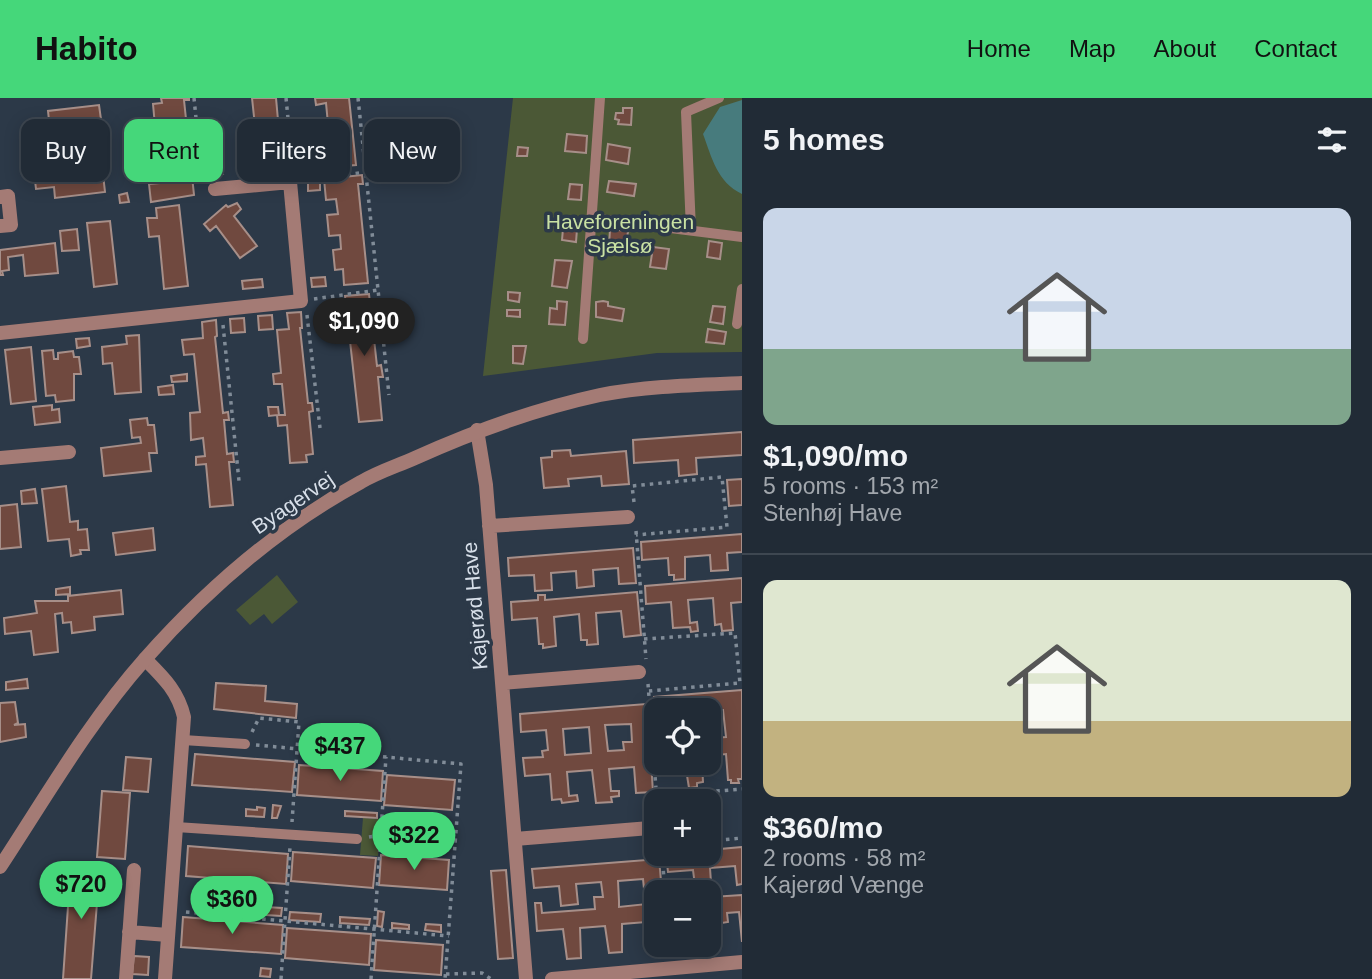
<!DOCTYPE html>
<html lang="en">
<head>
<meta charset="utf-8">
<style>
	body { margin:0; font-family:Helvetica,sans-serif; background:#2d3742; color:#f1f3f6; height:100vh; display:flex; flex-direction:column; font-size:26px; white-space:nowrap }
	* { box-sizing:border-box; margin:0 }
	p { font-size:23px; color:#a2a7ad }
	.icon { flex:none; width:38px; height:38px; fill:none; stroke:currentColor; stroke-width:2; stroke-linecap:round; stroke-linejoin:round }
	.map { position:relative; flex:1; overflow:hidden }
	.panel { display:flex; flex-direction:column; background:#212b36; width:630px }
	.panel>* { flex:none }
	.hud { position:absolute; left:21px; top:21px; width:616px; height:63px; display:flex; gap:14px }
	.tools { position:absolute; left:644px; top:600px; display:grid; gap:14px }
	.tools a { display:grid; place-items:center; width:77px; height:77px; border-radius:14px; background:#212b36; box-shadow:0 4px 18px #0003,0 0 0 2px #3e4751; font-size:35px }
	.price { position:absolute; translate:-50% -60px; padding:0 16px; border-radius:24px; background:#45d77a; color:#111; font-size:23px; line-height:46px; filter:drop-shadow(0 2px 4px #0008) }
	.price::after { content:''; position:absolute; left:50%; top:42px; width:21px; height:16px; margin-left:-10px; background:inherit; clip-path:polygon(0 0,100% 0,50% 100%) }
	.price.current { background:#222; color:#fff }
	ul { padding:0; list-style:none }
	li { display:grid; align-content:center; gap:14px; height:371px; padding:0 21px }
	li+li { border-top:2px solid #3e4751 }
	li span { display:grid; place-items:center; height:217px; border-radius:14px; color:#555 }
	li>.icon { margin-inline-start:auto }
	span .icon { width:126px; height:126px; fill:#fffc; stroke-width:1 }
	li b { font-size:30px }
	h2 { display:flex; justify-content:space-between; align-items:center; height:84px; padding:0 21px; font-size:30px }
	.tag { padding:0 24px; border-radius:14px; background:#212b36; box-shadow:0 4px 18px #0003,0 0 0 2px #3e4751; font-size:24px; line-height:63px }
	.tag.current { background:#45d77a; color:#111 }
	header { display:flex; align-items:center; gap:42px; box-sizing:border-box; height:98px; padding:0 35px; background:#45d77a; color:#111 }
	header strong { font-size:33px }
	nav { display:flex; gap:38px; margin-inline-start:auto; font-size:24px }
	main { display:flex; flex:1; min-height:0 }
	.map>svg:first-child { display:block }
	.green { fill:#4b5836 }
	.water { fill:#477b7d }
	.building { fill:#70493f; stroke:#a78f89; stroke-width:2; fill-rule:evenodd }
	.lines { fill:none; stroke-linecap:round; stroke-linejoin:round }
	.path { stroke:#818c98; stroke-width:3.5; stroke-dasharray:3.5 5; stroke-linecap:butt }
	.service { stroke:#a47b75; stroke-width:10 }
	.minor { stroke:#a47b75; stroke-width:14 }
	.tertiary { stroke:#a47b75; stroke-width:14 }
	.labels { text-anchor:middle; stroke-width:7; stroke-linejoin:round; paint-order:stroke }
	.park-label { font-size:21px; fill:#c9e1a3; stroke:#2c3948 }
	.street-label { font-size:21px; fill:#d7dfe9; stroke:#2c3948 }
</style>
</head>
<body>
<header>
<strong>Habito</strong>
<nav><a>Home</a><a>Map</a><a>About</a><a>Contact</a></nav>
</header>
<main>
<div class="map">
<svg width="742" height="881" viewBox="0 0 742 881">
	<rect width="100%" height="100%" fill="#2c3948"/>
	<path class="green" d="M513 0H742V254L657 255 483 278Z
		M277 477 298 504 272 526 264 516 250 527 236 512Z
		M363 720 381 721 378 758 360 757Z"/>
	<path class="water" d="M742 2V96C717 84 712 60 703 36L720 9Z"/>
	<path class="building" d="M161 0H189V2H184L194 97 151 104 149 86 170 84 164 27 155 28 153 6 162 5Z
		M252 0H276L279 33 284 32 286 70 272 71 269 45 246 47 244 29 255 28Z
		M315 0H349L356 67 332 69 326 5 316 7Z
		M99 7 103 36 51 42 48 13Z
		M623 10H632L631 27 618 26 619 22 615 21 616 15H623Z
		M567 36 587 38 586 55 565 53Z
		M608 46 630 50 628 66 606 62Z
		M252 47 254 61 240 62 238 49Z
		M48 48 50 64 27 67 25 51Z
		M518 49 528 50 527 58H517Z
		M220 50 223 76 209 78 206 52Z
		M101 59 105 94 55 100 54 89 36 91 34 74 70 70 69 63Z
		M362 77 363 86H358L368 185 344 187 343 171 335 172 333 152 341 151 340 137 329 138 327 117 338 116 336 101 326 102 324 81Z
		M609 83 636 86 634 98 607 94Z
		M320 84V92L308 93V85Z
		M570 86 582 87 581 102 568 101Z
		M127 95 129 104 120 105 119 97Z
		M237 105 241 111 234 118 257 148 240 160 216 128 210 133 204 126 226 107 228 109Z
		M179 107 188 188 164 191 159 138 149 139 147 120H157L156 110Z
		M110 123 117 186 94 189 87 125Z
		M77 131 79 152 62 153 60 133Z
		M563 131H577L576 144 562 142Z
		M610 131 628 133 626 149 609 148Z
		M709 143 722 145 720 161 707 159Z
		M55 145 58 175 25 178 23 157 8 159 9 172 2 173 3 177H0V152Z
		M653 149 669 151 666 171 650 169Z
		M555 162 572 163 567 190 552 188Z
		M325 179 326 188 312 189 311 180Z
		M262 181 263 189 243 191 242 183Z
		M508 194 520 195 519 204 508 202Z
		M369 196 377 268 381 267 383 279H378L382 322 359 324 345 198Z
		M557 203 567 204 565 227 549 226 550 210 557 211Z
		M603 203 608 204V208L624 211 622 223 596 219V204Z
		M713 208 725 209 723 226 710 224Z
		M507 212H520V219L507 218Z
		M301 214 302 230H300L308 305H312L313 313 309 314 313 356 306 357 307 364 290 365 287 327 278 328 277 317 269 318 268 309H278L279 317H285L282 286H274L273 276 281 275 277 232 289 231 287 215Z
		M272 217 273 231 259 232 258 218Z
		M244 220 245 234 231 235 230 221Z
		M216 222 217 238 215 239 223 315 228 314 229 322H224L227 356 233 355 234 364H229L233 407 210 409 206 366 196 367V359L205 358 203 340 191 342 190 315 200 314 194 256 184 257 182 242 203 240 202 224Z
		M708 231 726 234 724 246 706 244Z
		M139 237 141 294 115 296 112 265 103 266 102 249 127 246 126 238Z
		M89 240 90 248 77 250 76 241Z
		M513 248H526L523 266 513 265Z
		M31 249 36 303 11 306 5 252Z
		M53 252 54 261H58V255L73 253 74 259H79L81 276H74V302L56 304 55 297 46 298 42 253Z
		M187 276V283L172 284 171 278Z
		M173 287 174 296 159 297 158 289Z
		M52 307V312L59 311 60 324 35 327 33 309Z
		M147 320 148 327H154L157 355H149L151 373 104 378 101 350 141 345 140 339 132 340 130 322Z
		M742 334V357L696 360 697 376 679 378 678 362 634 365 633 342Z
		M570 352 571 358 626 353 629 386 602 388 601 378 568 381 569 388 544 390 541 360 552 359V353Z
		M742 381V407L729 408 727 382Z
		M66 388 70 424 78 423V432L87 431 89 452H80L81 456 71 458 69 441 48 443 42 391Z
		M35 391 37 405 22 406 21 393Z
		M17 406 21 449 0 451V408Z
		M153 430 155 452 116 457 113 435Z
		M742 436V454L727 455 728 472 711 473 710 457 685 459V481L674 482V477H669L668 460 642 462 641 444Z
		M633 450 636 485 619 486 618 470 593 472 594 488 577 490 576 473 551 475 552 492 535 493 534 477 509 478 508 460Z
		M742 480V504L731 505 733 532 722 533 721 526 715 527 713 500 688 502 690 525 697 524 698 533 691 534 690 529 673 530 671 504 646 506 645 488Z
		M70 489V496L56 497V491Z
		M121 492 123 516 94 519 95 532 72 535 71 524 63 525 62 515 55 516 58 554 34 557 31 533 5 536 4 520 37 515 35 503H68V498Z
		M637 494 641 537 624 539 621 513 596 515 598 546 587 547V542H581L579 516 554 519 556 548 543 550V546H539L537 520 512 522 511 504 538 502V497H545V502Z
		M27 581 28 590 6 592V584Z
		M216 585 266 588 265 603 297 606 296 620 214 611Z
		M742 592V681H738L739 685H731V682H728L726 656 709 658V640L726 639 723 612H656L655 618 654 599Z
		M15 604 18 625 14 627 25 626 26 639 0 644V605Z
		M646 606 649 644H644L645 650H650L653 694 636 695 634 669 609 671 611 693H619V698L611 699 612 704 596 705 592 672 567 674 569 698 577 697 578 703 562 705 561 701 552 702 550 676 525 678 523 660 543 659 542 653 548 652 546 632 521 634 520 616ZM631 626 632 644H623L624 652 608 653 605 627ZM589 629 591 655 565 657 563 631Z
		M195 656 295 664 292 694 192 687Z
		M126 659 151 661 148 694 123 692Z
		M685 665H702L703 684 697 685V689L689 690Z
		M299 667 383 673 381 703 297 697Z
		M387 677 455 682 452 712 384 707Z
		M102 693 130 695 125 761 97 759Z
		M273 707 281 708 277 720H272Z
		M257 709 265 710 264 719 246 718V711L257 712Z
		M345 713 377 715V720L345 718Z
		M388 721 407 724 406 730 388 729Z
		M188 748 288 756 286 786 186 778Z
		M742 749V786L737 787 735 768 710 770 712 799 742 797V844L739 814 727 815 728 824 715 826 717 846H709V794H692L691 788H695L693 772 668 774 666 756H709V752Z
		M293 754 376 760 373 790 291 783Z
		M381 757 449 762 447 792 379 787Z
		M659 761 662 794H656V800L645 801 643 781 618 783 619 803V809L656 805V847L666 849 648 850 646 824 622 826V854L609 855 605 828 580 830 581 860 567 861 563 831 537 833 535 805H541L542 815 595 811 594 799H603L601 784 576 786 578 806 561 808 559 788 534 790 532 771Z
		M71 765 100 767 91 881H63Z
		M506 772 513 860 498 861 491 773Z
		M266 809 282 810 281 818 266 817Z
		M378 813 384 814 382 829 377 828Z
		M290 814 321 816 320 824 289 822Z
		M183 819 283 827 281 856 181 849Z
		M340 819 370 821 369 827 340 825Z
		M392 825 409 827V831L392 830Z
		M426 826 441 827V834L425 832Z
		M287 830 371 836 369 867 285 860Z
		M376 842 443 847 441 877 374 872Z
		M134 858 149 859 148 877 132 876Z
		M261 870 271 871 270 879 260 878Z"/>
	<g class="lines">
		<path class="path" d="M194 0 202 81
			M286 0 293 71
			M358 0 389 297
			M305 82 366 74
			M314 201 378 192
			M307 217 320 330
			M223 227 239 383
			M634 404 632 388 722 379 727 429 636 437
			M636 433 646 561
			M644 541 735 535 740 585 649 593
			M648 586 657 704
			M252 634 259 620 299 624 292 724
			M256 647 461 666 445 881
			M657 698 742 691
			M369 739 381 737 457 743
			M709 743 742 740
			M662 756 665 794
			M186 814 449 838
			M446 876 482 875 491 881
			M281 881 290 749
			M371 881 386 659"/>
		<path class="service" d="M591 120 742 139
			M691 132 686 14 719 0
			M737 226 742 191
			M583 241 600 0
			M183 642 245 646
			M176 729 357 741"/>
		<path class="minor" d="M0 99 8 98 11 127 0 128
			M0 235 301 203 290 84 215 91
			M477 332 486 387 526 881
			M0 360 69 354
			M489 428 628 419
			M145 561C163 579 178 593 184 619L165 881
			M502 585 639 574
			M515 741 650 730
			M129 834 168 837
			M126 881 134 772
			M552 881 742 864"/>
		<path class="tertiary" d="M0 769C46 699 89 624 145 561 207 491 280 428 361 384 378 374 397 368 415 360 475 333 535 311 600 297 646 288 695 287 742 285"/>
	</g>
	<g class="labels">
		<g class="park-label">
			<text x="620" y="131">Haveforeningen<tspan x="620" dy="24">Sjælsø</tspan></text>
		</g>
		<g class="street-label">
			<text transform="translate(293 405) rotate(-34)" y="7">Byagervej</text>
			<text transform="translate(475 508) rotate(-95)" y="7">Kajerød Have</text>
		</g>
	</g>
</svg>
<div class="tools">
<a><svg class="icon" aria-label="locate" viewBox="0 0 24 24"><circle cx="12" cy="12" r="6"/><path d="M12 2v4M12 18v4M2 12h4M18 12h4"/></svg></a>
<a>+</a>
<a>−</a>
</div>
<b class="price current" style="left:364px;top:260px">$1,090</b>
<b class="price" style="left:340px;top:685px">$437</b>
<b class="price" style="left:414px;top:774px">$322</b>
<b class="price" style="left:81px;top:823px">$720</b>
<b class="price" style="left:232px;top:838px">$360</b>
<div class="hud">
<a class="tag">Buy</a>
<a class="tag current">Rent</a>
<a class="tag">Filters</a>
<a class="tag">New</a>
</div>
</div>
<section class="panel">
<h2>5 homes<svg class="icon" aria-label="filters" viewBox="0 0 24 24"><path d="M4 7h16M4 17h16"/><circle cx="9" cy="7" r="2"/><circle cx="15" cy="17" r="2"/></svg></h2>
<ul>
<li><span style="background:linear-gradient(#c9d6e8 65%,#7fa58c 0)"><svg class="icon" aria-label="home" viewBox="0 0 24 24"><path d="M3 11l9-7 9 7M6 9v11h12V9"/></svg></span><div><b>$1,090/mo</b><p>5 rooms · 153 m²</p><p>Stenhøj Have</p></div></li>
<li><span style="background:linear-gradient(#dfe7d0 65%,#c2b280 0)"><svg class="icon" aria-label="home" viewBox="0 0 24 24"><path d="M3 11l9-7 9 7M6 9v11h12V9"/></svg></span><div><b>$360/mo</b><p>2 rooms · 58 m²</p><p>Kajerød Vænge</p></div></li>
</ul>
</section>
</main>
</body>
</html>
